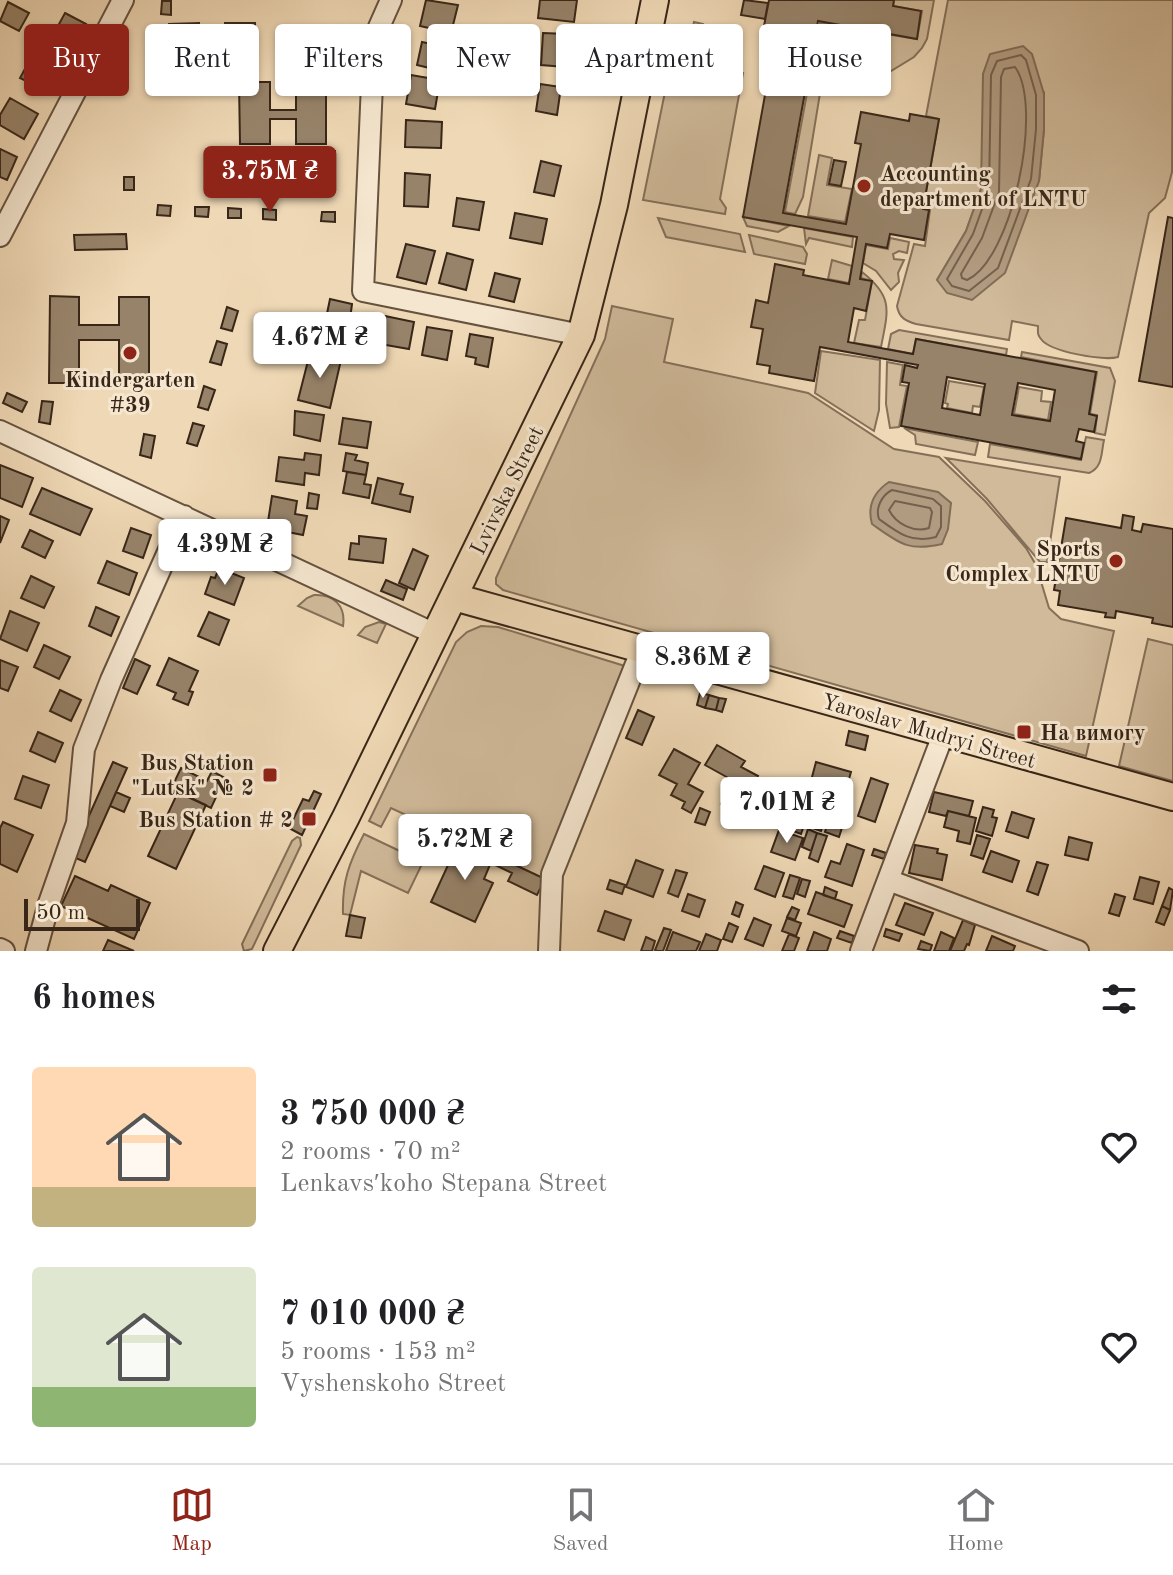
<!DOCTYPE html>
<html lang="en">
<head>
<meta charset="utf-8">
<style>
	body { margin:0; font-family:"Old Standard TT",serif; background:#f2f2f2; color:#202124; height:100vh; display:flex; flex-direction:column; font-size:30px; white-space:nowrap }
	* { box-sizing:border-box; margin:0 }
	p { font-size:26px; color:#757577 }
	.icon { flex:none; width:44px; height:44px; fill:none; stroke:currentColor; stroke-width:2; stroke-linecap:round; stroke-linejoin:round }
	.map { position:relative; height:951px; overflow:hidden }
	.panel { display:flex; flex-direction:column; background:#fff; flex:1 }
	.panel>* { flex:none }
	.guide { position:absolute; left:24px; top:24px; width:1126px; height:72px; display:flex; gap:16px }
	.scale { position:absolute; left:24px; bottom:20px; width:116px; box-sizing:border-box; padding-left:8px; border:4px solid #382618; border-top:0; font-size:22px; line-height:28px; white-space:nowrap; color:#382618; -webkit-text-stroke:6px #f5e6cf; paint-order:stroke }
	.price { position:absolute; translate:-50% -68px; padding:0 18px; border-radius:8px; background:#fff; color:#222; font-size:26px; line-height:52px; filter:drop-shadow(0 2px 4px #0008) }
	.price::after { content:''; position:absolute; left:50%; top:48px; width:24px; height:18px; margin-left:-12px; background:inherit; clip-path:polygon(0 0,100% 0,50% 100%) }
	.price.on { background:#8f2418; color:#fff }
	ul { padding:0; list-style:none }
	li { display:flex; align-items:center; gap:24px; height:200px; padding:0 32px }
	li span { display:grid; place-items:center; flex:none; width:224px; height:160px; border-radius:8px; color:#555 }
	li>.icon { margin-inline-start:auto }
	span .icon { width:96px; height:96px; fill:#fffc; stroke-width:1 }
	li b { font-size:34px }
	h2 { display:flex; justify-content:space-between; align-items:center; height:96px; padding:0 32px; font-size:34px }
	.pill { padding:0 28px; border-radius:8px; background:#fff; box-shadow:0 2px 6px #0004; font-size:28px; line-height:72px }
	.pill.on { background:#8f2418; color:#fff }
	.tab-bar { display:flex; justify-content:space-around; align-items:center; height:112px; border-top:2px solid #e0e0e0; background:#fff; font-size:22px; color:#757577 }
	.tab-bar a { display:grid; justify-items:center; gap:4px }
	.tab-bar .on { color:#8f2418 }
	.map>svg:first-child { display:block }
	.green { fill:#d0ba9a; stroke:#847059; stroke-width:2; fill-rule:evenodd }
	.water { fill:#b19b80; stroke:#816c56; stroke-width:2 }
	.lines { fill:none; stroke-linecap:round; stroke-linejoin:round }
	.shore { stroke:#74604c; stroke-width:2 }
	.building { fill:#97836a; stroke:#382618; stroke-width:2; fill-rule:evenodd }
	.minor-casing { stroke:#66523f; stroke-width:24 }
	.major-casing { stroke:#382618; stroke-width:30 }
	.minor { stroke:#f5e6cf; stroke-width:20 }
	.major { stroke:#efd8b5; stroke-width:26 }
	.poi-dot { fill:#8f2418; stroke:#f5e6cf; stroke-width:3 }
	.labels { text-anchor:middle; stroke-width:6; stroke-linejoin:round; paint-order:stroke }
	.poi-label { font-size:22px; font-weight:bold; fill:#382618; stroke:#f5e6cf; text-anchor:end }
	.street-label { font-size:22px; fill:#382618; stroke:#f5e6cf }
</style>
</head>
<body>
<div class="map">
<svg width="1173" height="951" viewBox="0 0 1173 951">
	<rect width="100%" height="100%" fill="#efd8b5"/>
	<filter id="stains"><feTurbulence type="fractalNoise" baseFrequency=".0025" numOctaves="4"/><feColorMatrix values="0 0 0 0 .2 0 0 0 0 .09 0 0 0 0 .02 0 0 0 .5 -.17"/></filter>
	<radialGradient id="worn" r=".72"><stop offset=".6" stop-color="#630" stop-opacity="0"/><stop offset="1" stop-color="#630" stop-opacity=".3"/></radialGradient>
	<path class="green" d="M894 0H934L927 39 922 48 914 57 868 85H862L853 79 823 75 803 197 795 214 785 212 820 23 917 39 922 11 893 6Z
		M948 0H1173L1172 172 1165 198 1149 213 1118 357C1104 361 1050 352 1041 339 1037 334 1038 332 1038 326L1012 321 1009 340 916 324C906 321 899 318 897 306L914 244 925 246 930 210 923 209 939 119 926 116ZM1044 94V129L1039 181 937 280 966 231 981 189Z
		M694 22 703 24 699 46 711 49 709 63 718 65 720 58 733 60 731 71 743 73 720 199 726 208 725 214 643 200 678 28 692 31Z
		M819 155 832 158 827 185 852 189 845 222 808 216Z
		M743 217 789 226 778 232 747 226Z
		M658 218 740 234 745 252 666 237Z
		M804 228 853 237 852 247 809 238 806 244Z
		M749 235 803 247 807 254 805 264 754 254Z
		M890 238 909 242 907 253 899 251 893 254 894 259 904 260 898 273 899 282 891 290 876 271 863 263 866 245 888 249Z
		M832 260 852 266 849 283 828 279Z
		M862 272C894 297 888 311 881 347L854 343 859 320H865L872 281 861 278Z
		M612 306 673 319 664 362 808 393 894 449 939 457 985 501 1026 548 1036 565 1049 608 1061 619 1114 631 1086 756 503 590 496 584V578L605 339Z
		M899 330 1007 349 1006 355 916 339 913 354 888 349 891 334Z
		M821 351 880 360 879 410 874 431 815 393Z
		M1022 352 1110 368 1115 381 1105 435 1095 433 1097 415 1090 414 1097 372 1021 357Z
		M887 362 903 365 900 385 907 386 899 427 890 428 886 404Z
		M949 381 984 387 980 407 973 406 972 413 947 408 948 404 945 403Z
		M1019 387 1042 391 1041 401 1051 402 1048 420 1014 414Z
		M904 428 978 442 975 455 916 444 915 435Z
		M1086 437 1104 440C1101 453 1103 467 1089 473L988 457 990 444 1081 460Z
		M946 458 1060 477 1047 562H1040L987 499Z
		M314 595C334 594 346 606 343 626L298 606 307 598Z
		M379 622 386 624 377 643 358 635 365 627Z
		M481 626 498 627 628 667 545 879 391 808 381 827 369 821 456 642 467 632Z
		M1148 639 1173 645V781L1119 766Z
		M364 834 423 862 408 893 361 871 350 915 343 914C342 881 349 863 364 834Z
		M297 837 300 838 301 845 252 949 244 951 242 944 292 841Z"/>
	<path class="water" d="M1023 46 1032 54 1044 94V129L1039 181 1005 273 972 300 947 293 937 280 966 231 981 189 983 74 990 54Z
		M889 482 938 492 951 503 948 529 942 544C908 552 899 543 872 524 867 506 874 492 889 482Z"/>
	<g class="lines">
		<path class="shore" d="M1021 55 1026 60 1036 95V129L1031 179 998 268 969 291 952 286 947 279 973 234 989 190 991 75 997 61Z
			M1015 67C1044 107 1012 260 967 280L962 278 961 274 982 238 999 192 1001 77 1004 69Z
			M892 490 933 499 941 506V527L936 537C912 544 898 533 879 519 875 508 882 495 892 490Z
			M895 501 930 508 932 512 929 528C914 533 896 524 889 510Z"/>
	</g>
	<path class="building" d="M426 0 458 5 451 33 420 26Z
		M540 0H577L574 22 538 18Z
		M744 0 768 3 765 19 741 15Z
		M769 0H894L893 6 921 11 917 39 818 21 783 213 846 224 861 144 855 143 861 112 909 121 910 114 939 119 923 209 929 210 924 240 890 234 887 248 866 244 860 279 872 281 866 311 854 308 848 342 913 354 916 339 1096 372 1089 414 1097 416 1094 432 1079 429 1076 441 1084 443 1081 459 901 426 909 383 902 382 905 365 917 368 918 365 820 347 814 381 769 373 770 366 757 364 763 329 751 327 756 300 768 303 775 264 804 270 803 275 849 284 857 237 743 217 776 34 763 31ZM947 377 985 384 980 415 942 408ZM1018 383 1055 390 1050 421 1012 415Z
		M162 1H171V15L161 14Z
		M8 2 29 13 19 31 0 21Z
		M65 13 86 24 74 47 53 35Z
		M199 23V48H225V23H255L256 82H270V110H296V85H326V144H296V119H270V144H240L239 82H226V57H199V82H170L169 24Z
		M543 33 567 34 565 67 541 65Z
		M422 42 451 48 446 72 417 65Z
		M33 54 61 69 49 92 20 78Z
		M875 57 882 58 881 67H874Z
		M302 62H312V76L302 75Z
		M411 75 440 80 435 109 406 104Z
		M540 84 561 87 557 115 536 111Z
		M10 98 38 114 24 139 0 125V115Z
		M406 120 442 122 441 148 405 147Z
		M0 149 17 157 7 180 0 177Z
		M231 151H240V164H231Z
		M325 151H335V164H325Z
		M834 160 846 162 841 186 829 184Z
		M541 161 561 166 554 196 534 192Z
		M405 173 430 175 428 207 404 206Z
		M124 177H134V190H124Z
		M457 198 484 202 479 230 453 226Z
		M158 205 171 206 170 216 157 215Z
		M195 207H209L208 217 195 216Z
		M228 208 241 209V218H228Z
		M263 209 276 210V220L263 219Z
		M322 212H335V222L321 221Z
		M515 213 547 219 542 244 510 238Z
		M1168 217 1173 218V387L1139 381Z
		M126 234 127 249 75 250 74 235Z
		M406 244 435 251 426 284 397 277Z
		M447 253 473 260 466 290 439 283Z
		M495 273 520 279 514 302 489 296Z
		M50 296 79 297V325H119V297H149V383H119V340H79V383H49Z
		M330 299 352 304 347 343 322 338Z
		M227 307 238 311 232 331 221 328Z
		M385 316 414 322 409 349 380 344Z
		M277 321 289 326 280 349 268 345Z
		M427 327 452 331 447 360 422 355Z
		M470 334 493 338 488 367 475 364 476 358 466 356Z
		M217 341 227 344 221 365 210 362Z
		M310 353 341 360 330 408 298 400Z
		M204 386 215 390 208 410 198 407Z
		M7 393 27 402 22 412 3 403Z
		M42 401 53 402 50 424 39 422Z
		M295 411 324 415 320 441 294 435Z
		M343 418 371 422 367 448 339 444Z
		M193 423 204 426 197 446 187 443Z
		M144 434 155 436 151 458 140 455Z
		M305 453 321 455 319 475 305 473 304 485 276 481 279 457 304 460Z
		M346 453 357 455 355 460 368 463 366 475 343 471Z
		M0 465 33 478 22 507 0 498Z
		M347 472 366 475 364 484 371 485 369 498 343 493Z
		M378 478 403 484 400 494 413 497 410 512 372 503Z
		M42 488 92 509 80 535 30 514Z
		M309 493 319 495 317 509 307 508Z
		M272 496 297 501 295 514 307 516 303 535 267 528Z
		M1123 515 1134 517 1132 530 1141 532 1143 524 1173 529V627L1152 623 1153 618 1116 611 1115 618 1105 617 1106 613 1058 605 1060 591 1054 590 1066 518 1121 528Z
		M0 516 9 520 0 543Z
		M131 528 151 535 143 558 123 551Z
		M30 530 53 541 45 558 22 547Z
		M189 535 204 542 199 552 184 545Z
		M359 536 386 539 383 563 349 559 351 543 359 544Z
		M413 549 428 556 414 590 399 583Z
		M107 561 137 573 129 595 98 583Z
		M219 568 244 578 234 605 205 594 211 577 215 578Z
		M31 576 54 587 44 608 21 598Z
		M386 580 407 589 403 600 381 591Z
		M96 607 119 617 111 636 89 626Z
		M10 611 39 623 27 651 0 639Z
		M209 612 229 620 219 645 198 636Z
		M44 645 70 657 59 679 34 667Z
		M169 658 198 671 189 691 193 692 188 705 173 699 176 693 157 685Z
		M135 659 150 666 137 694 123 688Z
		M0 660 18 667 8 691 0 688Z
		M60 690 81 700 71 721 50 711Z
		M700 693 709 695 705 708 697 705Z
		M709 695 719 698 716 710 705 708Z
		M719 698 726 699 722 712 716 710Z
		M638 710 654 717 642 745 626 738Z
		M849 731 868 736 865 750 846 745Z
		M38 732 63 743 55 762 30 751Z
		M717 745 745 761 741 767 758 776 750 790 705 765Z
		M674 749 700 763 688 784 703 792 691 813 682 808 685 802 671 795 677 784 659 775Z
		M113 762 127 768 85 862 71 856Z
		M816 762 851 772 841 806 813 798 814 794 808 792Z
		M181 768 207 781 212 771 225 778 211 808 171 789Z
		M23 776 49 785 41 808 15 799Z
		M871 778 888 784 875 822 858 816Z
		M314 791 321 794 302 835 289 828 303 799 309 801Z
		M116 792 130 798 124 812 110 806Z
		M178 792 206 805 176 869 148 856Z
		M934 792 973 801 969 816 948 811 946 816 929 812Z
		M777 793 791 797 785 815 771 810Z
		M800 794 810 798 805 812 825 818 821 831 804 825 801 834 788 829Z
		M725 795 737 800 733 809 721 804Z
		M983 807 994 810 992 817 997 818 992 836 976 831Z
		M700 808 710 812 705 825 695 822Z
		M948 811 976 818 970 844 957 841 959 831 944 827Z
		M1012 812 1034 819 1028 838 1006 831Z
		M831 813 845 818 839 837 825 832Z
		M3 822 33 835 17 872 0 864V828Z
		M808 829 817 833 811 851 802 847Z
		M779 830 803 838 795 860 771 852Z
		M817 833 827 836 818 862 809 858Z
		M977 835 990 839 983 859 971 855Z
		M1069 837 1092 843 1088 860 1065 855Z
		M460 839 494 855 484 879 493 883 475 922 431 902Z
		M847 844 864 850 852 886 825 877 831 861 840 864Z
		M915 845 938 849 937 853 947 855 942 880 909 873Z
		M874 849 886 853 884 859 872 855Z
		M991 851 1019 861 1012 882 983 872Z
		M494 855 545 879 537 895 508 881 512 873 491 863Z
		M636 860 663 870 653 897 626 887Z
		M1037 862 1048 865 1038 895 1027 891Z
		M764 866 784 873 775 897 755 889Z
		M676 870 687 873 678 897 668 893Z
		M790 875 800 878 793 899 783 896Z
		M75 876 108 891 111 885 150 903 134 939 61 906Z
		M1140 877 1159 882 1153 904 1134 899Z
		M802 879 810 881 805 897 797 894Z
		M610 880 625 885 622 894 607 889Z
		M825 887 837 892 835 899 823 895Z
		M1169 888 1173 890 1170 910 1162 906Z
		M816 892 852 905 844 927 808 914Z
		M688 894 705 900 699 917 682 911Z
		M1115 894 1125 897 1119 916 1109 913Z
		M736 902 743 905 739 917 732 914Z
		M905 903 933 913 924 935 896 925Z
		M1162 906 1170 910 1164 925 1156 922Z
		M792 907 799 910 795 920 787 917Z
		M605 911 631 920 624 940 598 931Z
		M350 915 365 918 361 938 346 936Z
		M754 918 771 925 763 946 745 939Z
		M787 918 801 923 796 936 782 931Z
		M963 920 975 925 969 945 967 944 964 951H950Z
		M729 923 738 927 732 942 723 939Z
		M664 928 671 930 663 951H657L655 950Z
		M886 929 902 934 899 941 884 936Z
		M840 931 854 936 852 943 837 938Z
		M673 932 700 942 696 951H666Z
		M814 932 831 939 827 951H807Z
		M941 932 954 938 949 951H934Z
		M706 934 721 940 717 951H699Z
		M789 934 799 938 794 951H782Z
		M992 936 1015 946 1013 951H986Z
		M646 937 655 941 652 951H641Z
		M108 940 134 951H103Z
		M921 941 932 945 930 951 918 949Z"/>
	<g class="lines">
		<g class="minor-casing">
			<path id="minor" d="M391 0 379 27 373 61 363 291 581 335
				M0 236 123 0
				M0 431 435 634
				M888 880 1078 951
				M0 949 4 951
				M36 951 49 903 77 823 84 749 111 680 184 516
				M549 951 552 874 642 649
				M861 951 943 735"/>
		</g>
		<g class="major-casing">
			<path id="major" d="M454 597 1173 797
				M277 951 346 817 581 335 614 205 655 0"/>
		</g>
		<use href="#minor" class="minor"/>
		<use href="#major" class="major"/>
	</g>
	<g class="poi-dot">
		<circle cx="864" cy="186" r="8"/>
		<circle cx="130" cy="353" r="8"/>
		<circle cx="1116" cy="561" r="8"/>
		<rect x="1016" y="724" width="16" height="16" rx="4"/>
		<rect x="262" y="767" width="16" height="16" rx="4"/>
		<rect x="301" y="811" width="16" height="16" rx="4"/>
	</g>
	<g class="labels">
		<g class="poi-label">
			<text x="880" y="181" text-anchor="start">Accounting<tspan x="880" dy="25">department of LNTU</tspan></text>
			<text x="130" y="387" text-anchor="middle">Kindergarten<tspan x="130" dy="25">#39</tspan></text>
			<text x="1100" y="556">Sports<tspan x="1100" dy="25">Complex LNTU</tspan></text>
			<text x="1040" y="740" text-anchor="start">На вимогу</text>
			<text x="254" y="770">Bus Station<tspan x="254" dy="25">"Lutsk" № 2</tspan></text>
			<text x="293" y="827">Bus Station # 2</text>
		</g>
		<g class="street-label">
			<text transform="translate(506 490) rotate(-64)" y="8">Lvivska Street</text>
			<text transform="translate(929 730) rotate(16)" y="8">Yaroslav Mudryi Street</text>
		</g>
	</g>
	<rect width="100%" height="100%" filter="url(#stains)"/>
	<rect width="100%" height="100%" fill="url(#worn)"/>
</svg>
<div class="scale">50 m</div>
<b class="price on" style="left:270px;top:214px">3.75M ₴</b>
<b class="price" style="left:320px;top:380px">4.67M ₴</b>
<b class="price" style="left:225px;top:587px">4.39M ₴</b>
<b class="price" style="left:703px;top:700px">8.36M ₴</b>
<b class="price" style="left:787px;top:845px">7.01M ₴</b>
<b class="price" style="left:465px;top:882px">5.72M ₴</b>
<div class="guide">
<a class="pill on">Buy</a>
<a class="pill">Rent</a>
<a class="pill">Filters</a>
<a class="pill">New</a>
<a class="pill">Apartment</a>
<a class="pill">House</a>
</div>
</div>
<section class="panel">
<h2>6 homes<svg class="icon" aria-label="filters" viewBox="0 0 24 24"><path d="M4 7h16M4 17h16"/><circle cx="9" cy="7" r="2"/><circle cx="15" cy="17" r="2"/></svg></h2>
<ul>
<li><span style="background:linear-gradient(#ffd9b3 75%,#c2b280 0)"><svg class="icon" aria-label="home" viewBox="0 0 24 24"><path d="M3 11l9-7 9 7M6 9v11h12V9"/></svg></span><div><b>3 750 000 ₴</b><p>2 rooms · 70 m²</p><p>Lenkavsʹkoho Stepana Street</p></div><svg class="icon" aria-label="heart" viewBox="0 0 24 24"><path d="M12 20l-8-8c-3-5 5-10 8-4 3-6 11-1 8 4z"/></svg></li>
<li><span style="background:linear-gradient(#dfe7d0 75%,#8fb573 0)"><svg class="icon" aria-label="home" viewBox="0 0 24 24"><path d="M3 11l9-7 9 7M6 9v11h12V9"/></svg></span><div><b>7 010 000 ₴</b><p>5 rooms · 153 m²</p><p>Vyshenskoho Street</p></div><svg class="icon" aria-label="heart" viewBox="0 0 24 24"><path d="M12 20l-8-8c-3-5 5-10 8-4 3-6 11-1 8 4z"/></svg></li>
</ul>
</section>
<nav class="tab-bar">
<a class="on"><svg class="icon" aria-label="map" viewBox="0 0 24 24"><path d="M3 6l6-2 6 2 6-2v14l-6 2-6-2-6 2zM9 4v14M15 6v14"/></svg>Map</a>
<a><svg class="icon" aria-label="saved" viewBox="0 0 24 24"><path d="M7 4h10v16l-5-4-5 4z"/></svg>Saved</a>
<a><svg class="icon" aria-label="home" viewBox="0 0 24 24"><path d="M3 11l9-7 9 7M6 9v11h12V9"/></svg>Home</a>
</nav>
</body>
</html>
